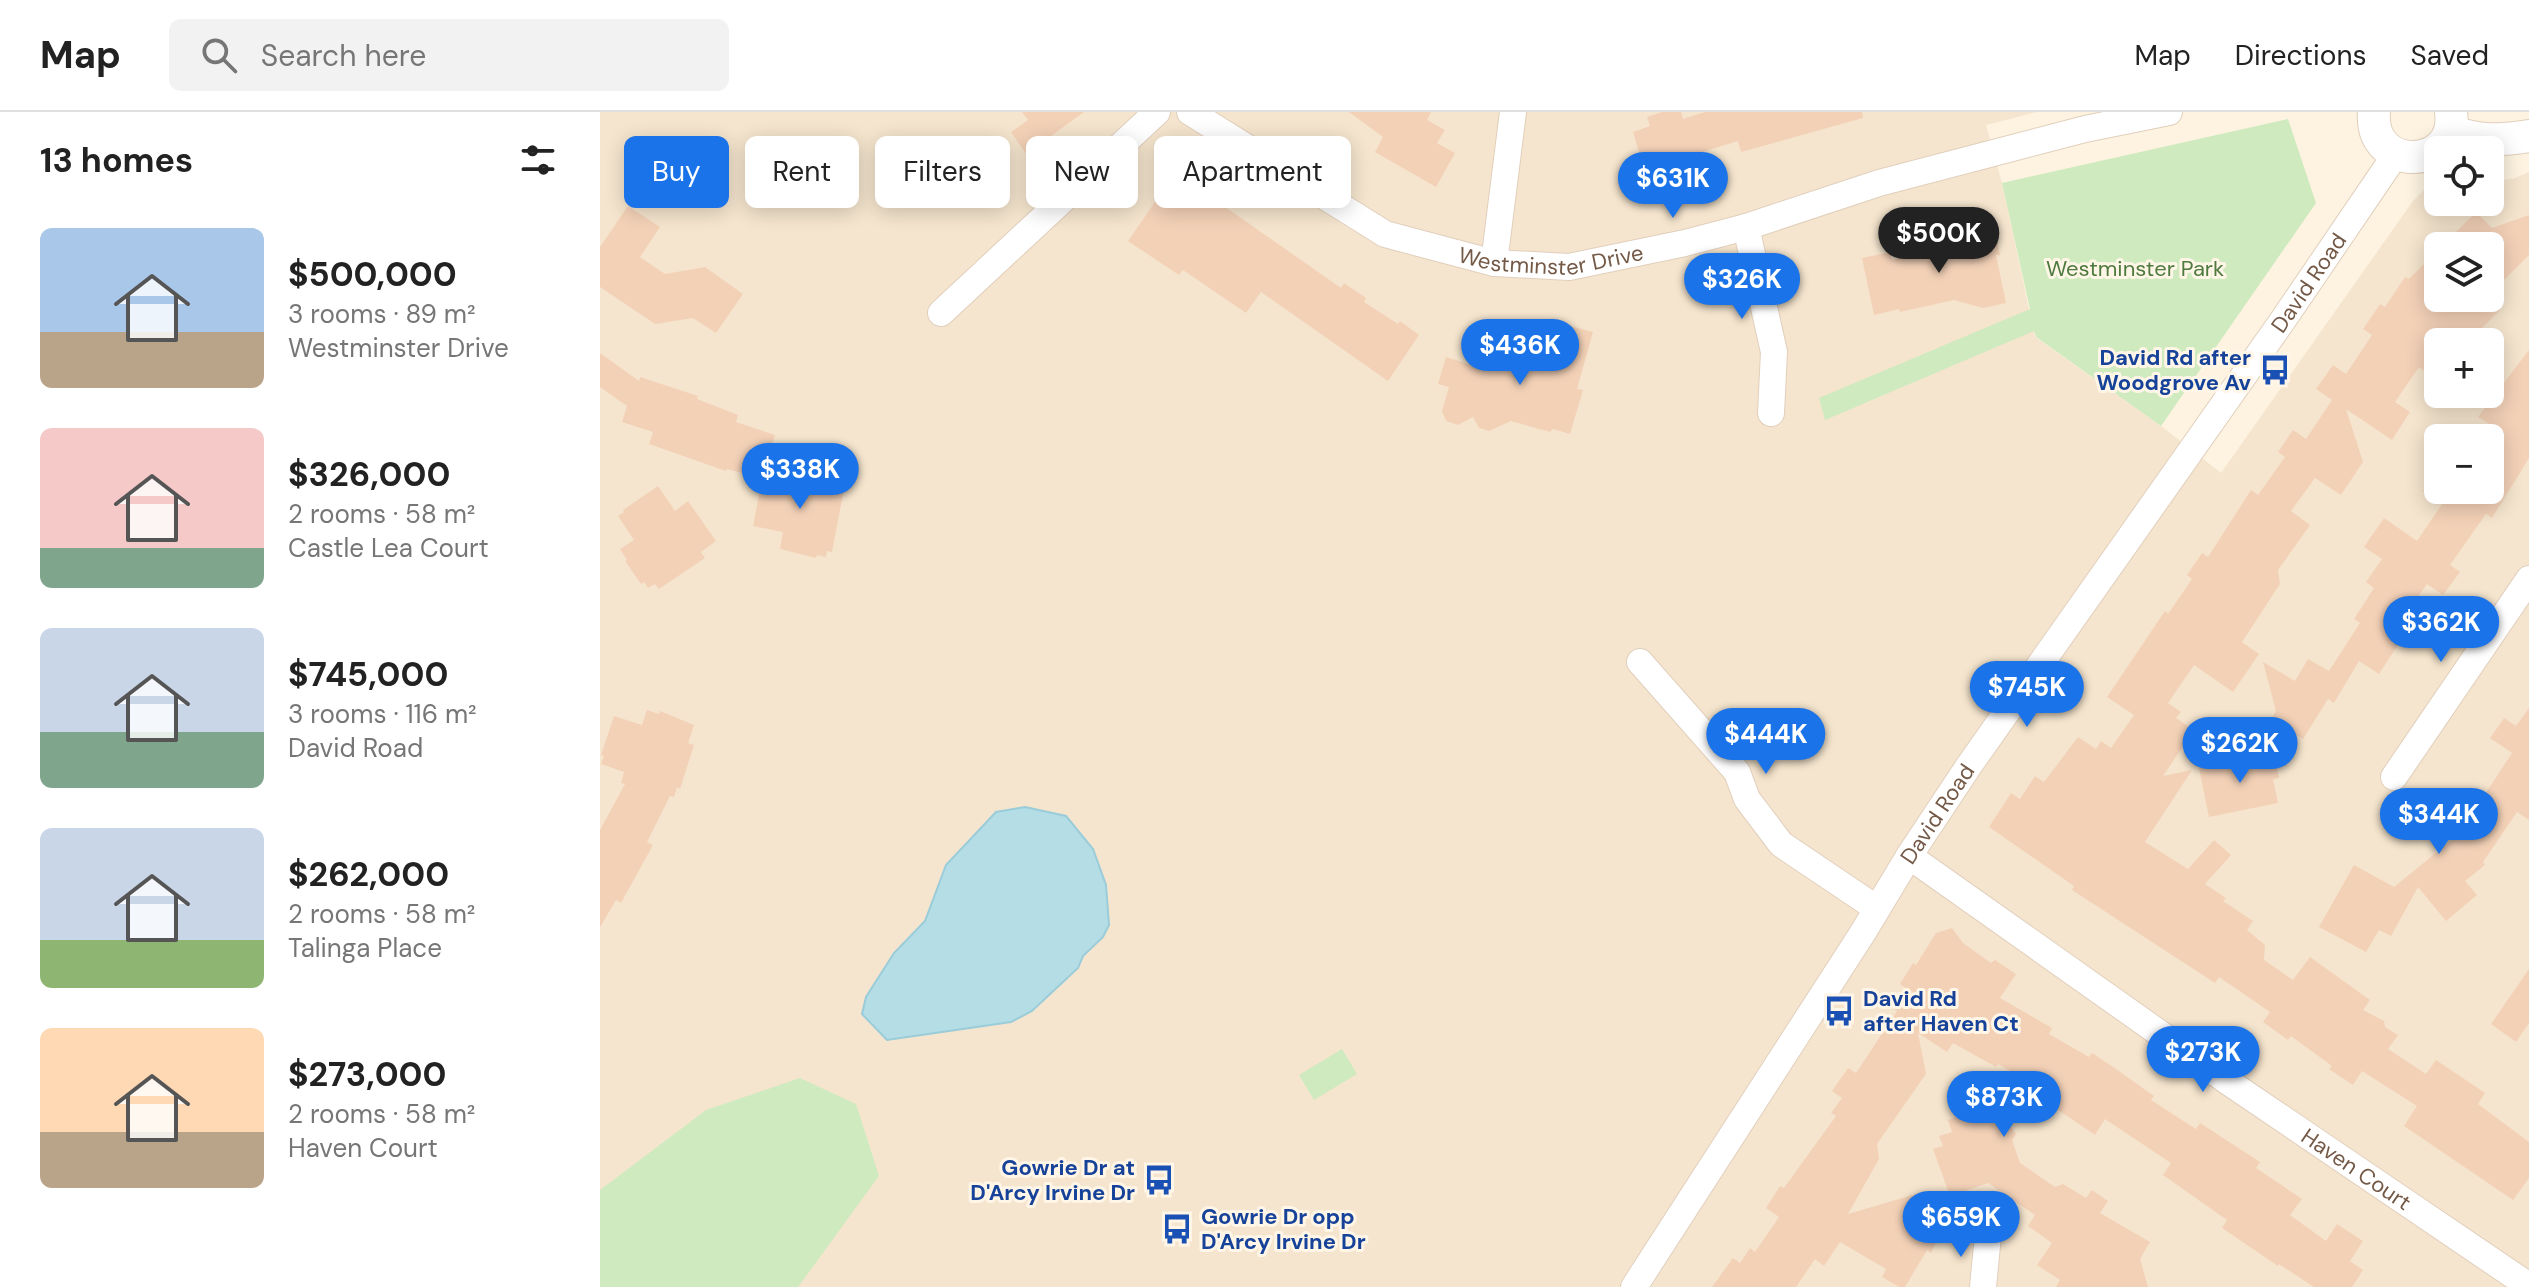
<!DOCTYPE html>
<html lang="en">
<head>
<meta charset="utf-8">
<style>
	body { margin:0; font-family:"DM Sans",sans-serif; background:#f2f2f2; color:#222; height:100vh; display:flex; flex-direction:column; font-size:30px; white-space:nowrap }
	* { box-sizing:border-box; margin:0 }
	p { font-size:26px; color:#767676 }
	.icon { flex:none; width:44px; height:44px; fill:none; stroke:currentColor; stroke-width:2; stroke-linecap:round; stroke-linejoin:round }
	.map { position:relative; flex:1; overflow:hidden }
	.side { display:flex; flex-direction:column; background:#fff; width:600px }
	.side>* { flex:none }
	.guide { position:absolute; left:24px; top:24px; width:760px; height:72px; display:flex; gap:16px }
	.tools { position:absolute; left:1824px; top:24px; display:grid; gap:16px }
	.tools a { display:grid; place-items:center; width:80px; height:80px; border-radius:12px; background:#fff; box-shadow:0 4px 20px #0003; font-size:40px }
	.price { position:absolute; translate:-50% -68px; padding:0 18px; border-radius:28px; background:#1a73e8; color:#fff; font-size:26px; line-height:52px; filter:drop-shadow(0 2px 4px #0008) }
	.price::after { content:''; position:absolute; left:50%; top:48px; width:24px; height:18px; margin-left:-12px; background:inherit; clip-path:polygon(0 0,100% 0,50% 100%) }
	.price.selected { background:#222; color:#fff }
	ul { padding:0; list-style:none }
	li { display:flex; align-items:center; gap:24px; height:200px; padding:0 40px }
	li span { display:grid; place-items:center; flex:none; width:224px; height:160px; border-radius:12px; color:#555 }
	li>.icon { margin-inline-start:auto }
	span .icon { width:96px; height:96px; fill:#fffc; stroke-width:1 }
	li b { font-size:34px }
	h2 { display:flex; justify-content:space-between; align-items:center; height:96px; padding:0 40px; font-size:34px }
	.tag { padding:0 28px; border-radius:12px; background:#fff; box-shadow:0 4px 20px #0003; font-size:28px; line-height:72px }
	.tag.selected { background:#1a73e8; color:#fff }
	header { display:flex; align-items:center; gap:48px; box-sizing:border-box; height:112px; padding:0 40px; background:#fff; border-bottom:2px solid #e0e0e0 }
	header strong { font-size:38px }
	nav { display:flex; gap:44px; margin-inline-start:auto; font-size:28px }
	.search { width:560px; height:72px; background:#f2f2f2; display:flex; align-items:center; gap:20px; box-sizing:border-box; padding:0 28px; border-radius:12px; color:#767676; font-size:30px }
	main { display:flex; flex:1; min-height:0 }
	.map>svg:first-child { display:block }
	.residential { fill:#f5e5ce; fill-rule:evenodd }
	.green { fill:#cfeabe }
	.water { fill:#b4dde6; stroke:#9accd9; stroke-width:2 }
	.building { fill:#f3d1b7 }
	.lines { fill:none; stroke-linecap:round; stroke-linejoin:round }
	.minor-casing { stroke:#e1cfbc; stroke-width:28 }
	.tertiary-casing { stroke:#e1cfbc; stroke-width:34 }
	.minor { stroke:#fff; stroke-width:26 }
	.tertiary { stroke:#fff; stroke-width:32 }
	.labels { text-anchor:middle; stroke-width:6; stroke-linejoin:round; paint-order:stroke }
	.street-label { font-size:22px; fill:#745947; stroke:#fff6e7 }
	.park-label { font-size:22px; fill:#4e7a3f; stroke:#fff6e7 }
	.transit-label { font-size:22px; font-weight:bold; fill:#164399; stroke:#fff6e7; text-anchor:end }
</style>
</head>
<body>
<header>
<strong>Map</strong>
<div class="search"><svg class="icon" aria-label="search" viewBox="0 0 24 24"><circle cx="10" cy="10" r="6"/><path d="M15 15l6 6"/></svg>Search here</div>
<nav><a>Map</a><a>Directions</a><a>Saved</a></nav>
</header>
<main>
<section class="side">
<h2>13 homes<svg class="icon" aria-label="filters" viewBox="0 0 24 24"><path d="M4 7h16M4 17h16"/><circle cx="9" cy="7" r="2"/><circle cx="15" cy="17" r="2"/></svg></h2>
<ul>
<li><span style="background:linear-gradient(#a9c7e8 65%,#b9a48a 0)"><svg class="icon" aria-label="home" viewBox="0 0 24 24"><path d="M3 11l9-7 9 7M6 9v11h12V9"/></svg></span><div><b>$500,000</b><p>3 rooms · 89 m²</p><p>Westminster Drive</p></div></li>
<li><span style="background:linear-gradient(#f6c9c9 75%,#7fa58c 0)"><svg class="icon" aria-label="home" viewBox="0 0 24 24"><path d="M3 11l9-7 9 7M6 9v11h12V9"/></svg></span><div><b>$326,000</b><p>2 rooms · 58 m²</p><p>Castle Lea Court</p></div></li>
<li><span style="background:linear-gradient(#c9d6e8 65%,#7fa58c 0)"><svg class="icon" aria-label="home" viewBox="0 0 24 24"><path d="M3 11l9-7 9 7M6 9v11h12V9"/></svg></span><div><b>$745,000</b><p>3 rooms · 116 m²</p><p>David Road</p></div></li>
<li><span style="background:linear-gradient(#c9d6e8 70%,#8fb573 0)"><svg class="icon" aria-label="home" viewBox="0 0 24 24"><path d="M3 11l9-7 9 7M6 9v11h12V9"/></svg></span><div><b>$262,000</b><p>2 rooms · 58 m²</p><p>Talinga Place</p></div></li>
<li><span style="background:linear-gradient(#ffd9b3 65%,#b9a48a 0)"><svg class="icon" aria-label="home" viewBox="0 0 24 24"><path d="M3 11l9-7 9 7M6 9v11h12V9"/></svg></span><div><b>$273,000</b><p>2 rooms · 58 m²</p><p>Haven Court</p></div></li>
</ul>
</section>
<div class="map">
<svg width="1929" height="1175" viewBox="0 0 1929 1175">
	<rect width="100%" height="100%" fill="#fdf3e0"/>
	<path class="residential" d="M0 0H1437L1386 13 1402 71 1435 225 1561 314 1621 361 1813 89 1825 77 1838 71V90H1890V71L1915 66 1929 60V1175H0ZM1838 134H1890V186H1838ZM1838 230H1890V282H1838ZM1838 326H1890V378H1838Z"/>
	<path class="green" d="M1688 7 1716 91 1561 314 1436 225 1434 219 1225 308 1219 286 1430 197 1402 71Z
		M742 937 757 962 714 988 699 963Z
		M200 966 256 992 279 1064 198 1175H0V1078L106 998Z"/>
	<path class="water" d="M425 695 466 704 493 737 506 773 509 813 503 825 483 844 478 856 432 899 411 910 287 928 262 902 266 885 294 841 325 809 346 753 396 700Z"/>
	<path class="building" d="M422 0H484L426 42 411 20 428 8Z
		M749 0H831L827 8 845 18 837 31 855 41 836 75 775 40 783 25Z
		M1062 0H1081L1083 7 1105 0H1262L1263 6 1141 40 1138 29 1086 45 1093 67 1051 80 1033 20 1050 14 1047 5Z
		M566 74 595 93 604 80 741 176 744 171 766 186 764 190 798 212 800 209 819 223 788 269 661 180 646 201 583 158 579 163 528 129Z
		M28 94 60 115 40 145 65 162 105 155 143 182 116 221 93 206 55 212 0 175V135Z
		M1876 100 1892 116 1929 103V143L1890 182V134H1842Z
		M1394 114 1400 143H1396L1406 191 1383 196 1354 188 1300 200 1299 197 1274 203 1262 146 1290 140 1292 148 1338 137 1335 127Z
		M1838 138V186H1890L1901 197 1868 230H1838V268L1819 255 1795 290 1810 300 1792 328 1746 297 1763 350 1741 383 1715 366 1691 399 1710 413 1678 458 1680 472 1642 530 1659 542 1633 580 1594 553 1568 591 1581 600 1576 606 1594 618 1563 664 1592 658 1545 730 1588 757 1614 728 1631 743 1605 772 1626 786 1623 789 1653 809 1647 818 1665 833 1664 848 1693 868 1710 845 1770 888 1763 898 1784 909 1785 915 1798 923 1788 937 1826 962 1836 948 1885 981 1878 992 1929 1030V1066L1913 1088 1804 1014 1817 994 1762 959 1753 973 1729 957 1732 954 1691 924 1688 928 1663 910 1670 900 1619 865 1615 871 1472 778 1474 774 1389 715 1411 681 1420 687 1435 664 1444 670 1478 625 1496 637 1501 629 1511 636 1534 603 1507 585 1565 499 1568 502 1592 467 1587 463 1602 441 1608 445 1651 378 1658 383 1685 345 1678 340 1693 318 1706 327 1732 288 1716 277 1733 253 1746 262 1772 223 1763 217 1780 192 1785 195 1805 165 1809 167Z
		M970 214 993 220 977 277 983 278 970 322 953 317 950 320 911 309 889 319 879 316 873 305 858 313 846 309 842 299 849 275 838 272 846 245 881 256 882 252 893 255 902 250 924 258 932 228 948 232 950 226 965 231Z
		M1929 238V346L1892 406 1886 402 1850 453 1860 460 1843 483 1827 472 1800 510 1809 516 1779 562 1759 549 1734 591 1728 587 1703 627 1671 607 1676 599 1663 550 1695 569 1708 547 1729 559 1760 511 1754 507 1774 476 1766 470 1782 447 1764 435 1784 406 1817 429 1842 392 1822 378H1890V319L1893 314 1878 305Z
		M0 241 39 269 40 265 98 284 97 287 138 303 136 310 175 323 161 366 127 357 126 359 49 332 53 320 22 310 27 294 0 275Z
		M164 357 245 372 232 440 227 439 226 445 217 443 216 446 180 437 183 420 153 414Z
		M58 374 75 399 88 389 116 429 101 440 105 446 59 477 55 472 48 476 44 470 41 472 25 449 27 448 20 437 34 428 18 404 24 400 23 398Z
		M1929 596V708L1917 700 1883 750 1885 753 1865 769 1877 783 1846 809 1818 775 1791 824 1779 818 1766 840 1719 815 1754 753 1794 775 1859 722 1912 641 1890 626 1904 606 1916 614Z
		M47 598 59 602 60 599 94 613 88 631 94 633 80 677 77 675 74 685 70 684 47 730 53 733 21 791 16 788 0 815V718L25 672 21 671 24 660 1 652 4 644 1 643 14 604 42 613Z
		M1674 641 1679 666 1673 667 1678 691 1609 705 1599 656Z
		M1352 816 1363 831 1391 851 1395 848 1416 862 1400 886 1452 916 1449 922 1489 945 1492 941 1516 957 1554 984 1551 988 1596 1017 1600 1011 1660 1050 1656 1056 1702 1087 1690 1103 1726 1129 1737 1112 1763 1129 1750 1149 1763 1158 1752 1175H1714L1679 1152 1678 1154 1622 1116 1627 1108 1563 1063 1571 1051 1505 1007 1495 1023 1439 985 1444 978 1398 952 1396 955 1353 931 1347 940 1318 921 1326 962 1277 1032 1279 1047 1248 1102 1316 1082 1349 1104 1331 1141 1327 1138 1305 1175H1299L1282 1165 1286 1157 1240 1130 1224 1154 1215 1147 1196 1175H1112L1133 1146 1140 1151 1150 1136 1155 1140 1179 1105 1166 1096 1180 1074 1184 1076 1236 1004 1231 1001 1242 986 1232 979 1248 956 1256 961 1297 899 1294 897 1307 877 1300 872 1313 851 1316 853 1336 821Z
		M1929 857V911L1916 930 1891 912Z
		M1366 1002 1396 1012 1404 1010 1410 1013 1416 1022 1412 1028 1420 1051 1455 1075 1463 1072 1486 1086 1492 1078 1508 1089 1500 1101 1550 1130 1540 1147 1548 1175H1456L1460 1168 1437 1153 1452 1131 1428 1114 1435 1103 1388 1071 1350 1084 1333 1037 1343 1034 1339 1024 1352 1020 1348 1008Z"/>
	<g class="lines">
		<g class="minor-casing">
			<g id="minor">
				<path id="s1" d="M590 0 785 122 894 151 969 155 1085 131 1146 115 1279 71 1485 17 1569 0"/>
				<path d="M1146 115 1174 240 1171 301"/>
				<path d="M894 151 913 0"/>
				<path d="M341 201 557 0"/>
				<path d="M1040 550 1137 660 1147 687 1181 732 1276 796"/>
				<path d="M1794 665 1929 467"/>
				<path id="s2" d="M1309 744 1627 969 1929 1174"/>
				<path id="s3" d="M1034 1175 1262 822 1309 744 1368 655 1683 208 1796 42"/>
				<path d="M1383 1175 1388 1123"/>
			</g>
		</g>
		<g class="tertiary-casing">
			<path id="tertiary" d="M1774 0C1769 62 1859 58 1851 0
				M1850 19C1878 29 1900 29 1929 24"/>
		</g>
		<use href="#minor" class="minor"/>
		<use href="#tertiary" class="tertiary"/>
	</g>
	<defs>
		<g id="bus-bare" transform="scale(2.4)"><path d="M-5-6H5V4H4V6H2V4H-2V6H-4V4H-5ZM-3.5-4V0h7V-4ZM-3.5 1.2v1.5H-2V1.2ZM2 1.2v1.5H3.5V1.2Z" fill="#1a4fb4" stroke="#fff6e7" stroke-width="2.5" paint-order="stroke"/></g>
	</defs>
	<g fill-rule="evenodd">
		<use href="#bus-bare" x="1675" y="258"/>
		<use href="#bus-bare" x="1239" y="899"/>
		<use href="#bus-bare" x="559" y="1068"/>
		<use href="#bus-bare" x="577" y="1117"/>
	</g>
	<g class="labels">
		<g class="street-label">
			<text dy="8" stroke="none"><textPath href="#s1" startOffset="400">Westminster Drive</textPath></text>
			<text dy="8" stroke="none"><textPath href="#s3" startOffset="1210">David Road</textPath></text>
			<text dy="8" stroke="none"><textPath href="#s3" startOffset="562">David Road</textPath></text>
			<text dy="8" stroke="none"><textPath href="#s2" startOffset="546">Haven Court</textPath></text>
		</g>
		<g class="park-label">
			<text x="1535" y="164">Westminster Park</text>
		</g>
		<g class="transit-label">
			<text x="1651" y="253">David Rd after<tspan x="1651" dy="25">Woodgrove Av</tspan></text>
			<text x="1263" y="894" text-anchor="start">David Rd<tspan x="1263" dy="25">after Haven Ct</tspan></text>
			<text x="535" y="1063">Gowrie Dr at<tspan x="535" dy="25">D'Arcy Irvine Dr</tspan></text>
			<text x="601" y="1112" text-anchor="start">Gowrie Dr opp<tspan x="601" dy="25">D'Arcy Irvine Dr</tspan></text>
		</g>
	</g>
</svg>
<div class="tools">
<a><svg class="icon" aria-label="locate" viewBox="0 0 24 24"><circle cx="12" cy="12" r="6"/><path d="M12 2v4M12 18v4M2 12h4M18 12h4"/></svg></a>
<a><svg class="icon" aria-label="layers" viewBox="0 0 24 24"><path d="M12 4l9 5-9 5-9-5zM3 14l9 5 9-5"/></svg></a>
<a>+</a>
<a>−</a>
</div>
<b class="price" style="left:1073px;top:108px">$631K</b>
<b class="price selected" style="left:1339px;top:163px">$500K</b>
<b class="price" style="left:1142px;top:209px">$326K</b>
<b class="price" style="left:920px;top:275px">$436K</b>
<b class="price" style="left:200px;top:399px">$338K</b>
<b class="price" style="left:1841px;top:552px">$362K</b>
<b class="price" style="left:1427px;top:617px">$745K</b>
<b class="price" style="left:1166px;top:664px">$444K</b>
<b class="price" style="left:1640px;top:673px">$262K</b>
<b class="price" style="left:1839px;top:744px">$344K</b>
<b class="price" style="left:1603px;top:982px">$273K</b>
<b class="price" style="left:1404px;top:1027px">$873K</b>
<b class="price" style="left:1361px;top:1147px">$659K</b>
<div class="guide">
<a class="tag selected">Buy</a>
<a class="tag">Rent</a>
<a class="tag">Filters</a>
<a class="tag">New</a>
<a class="tag">Apartment</a>
</div>
</div>
</main>
</body>
</html>
